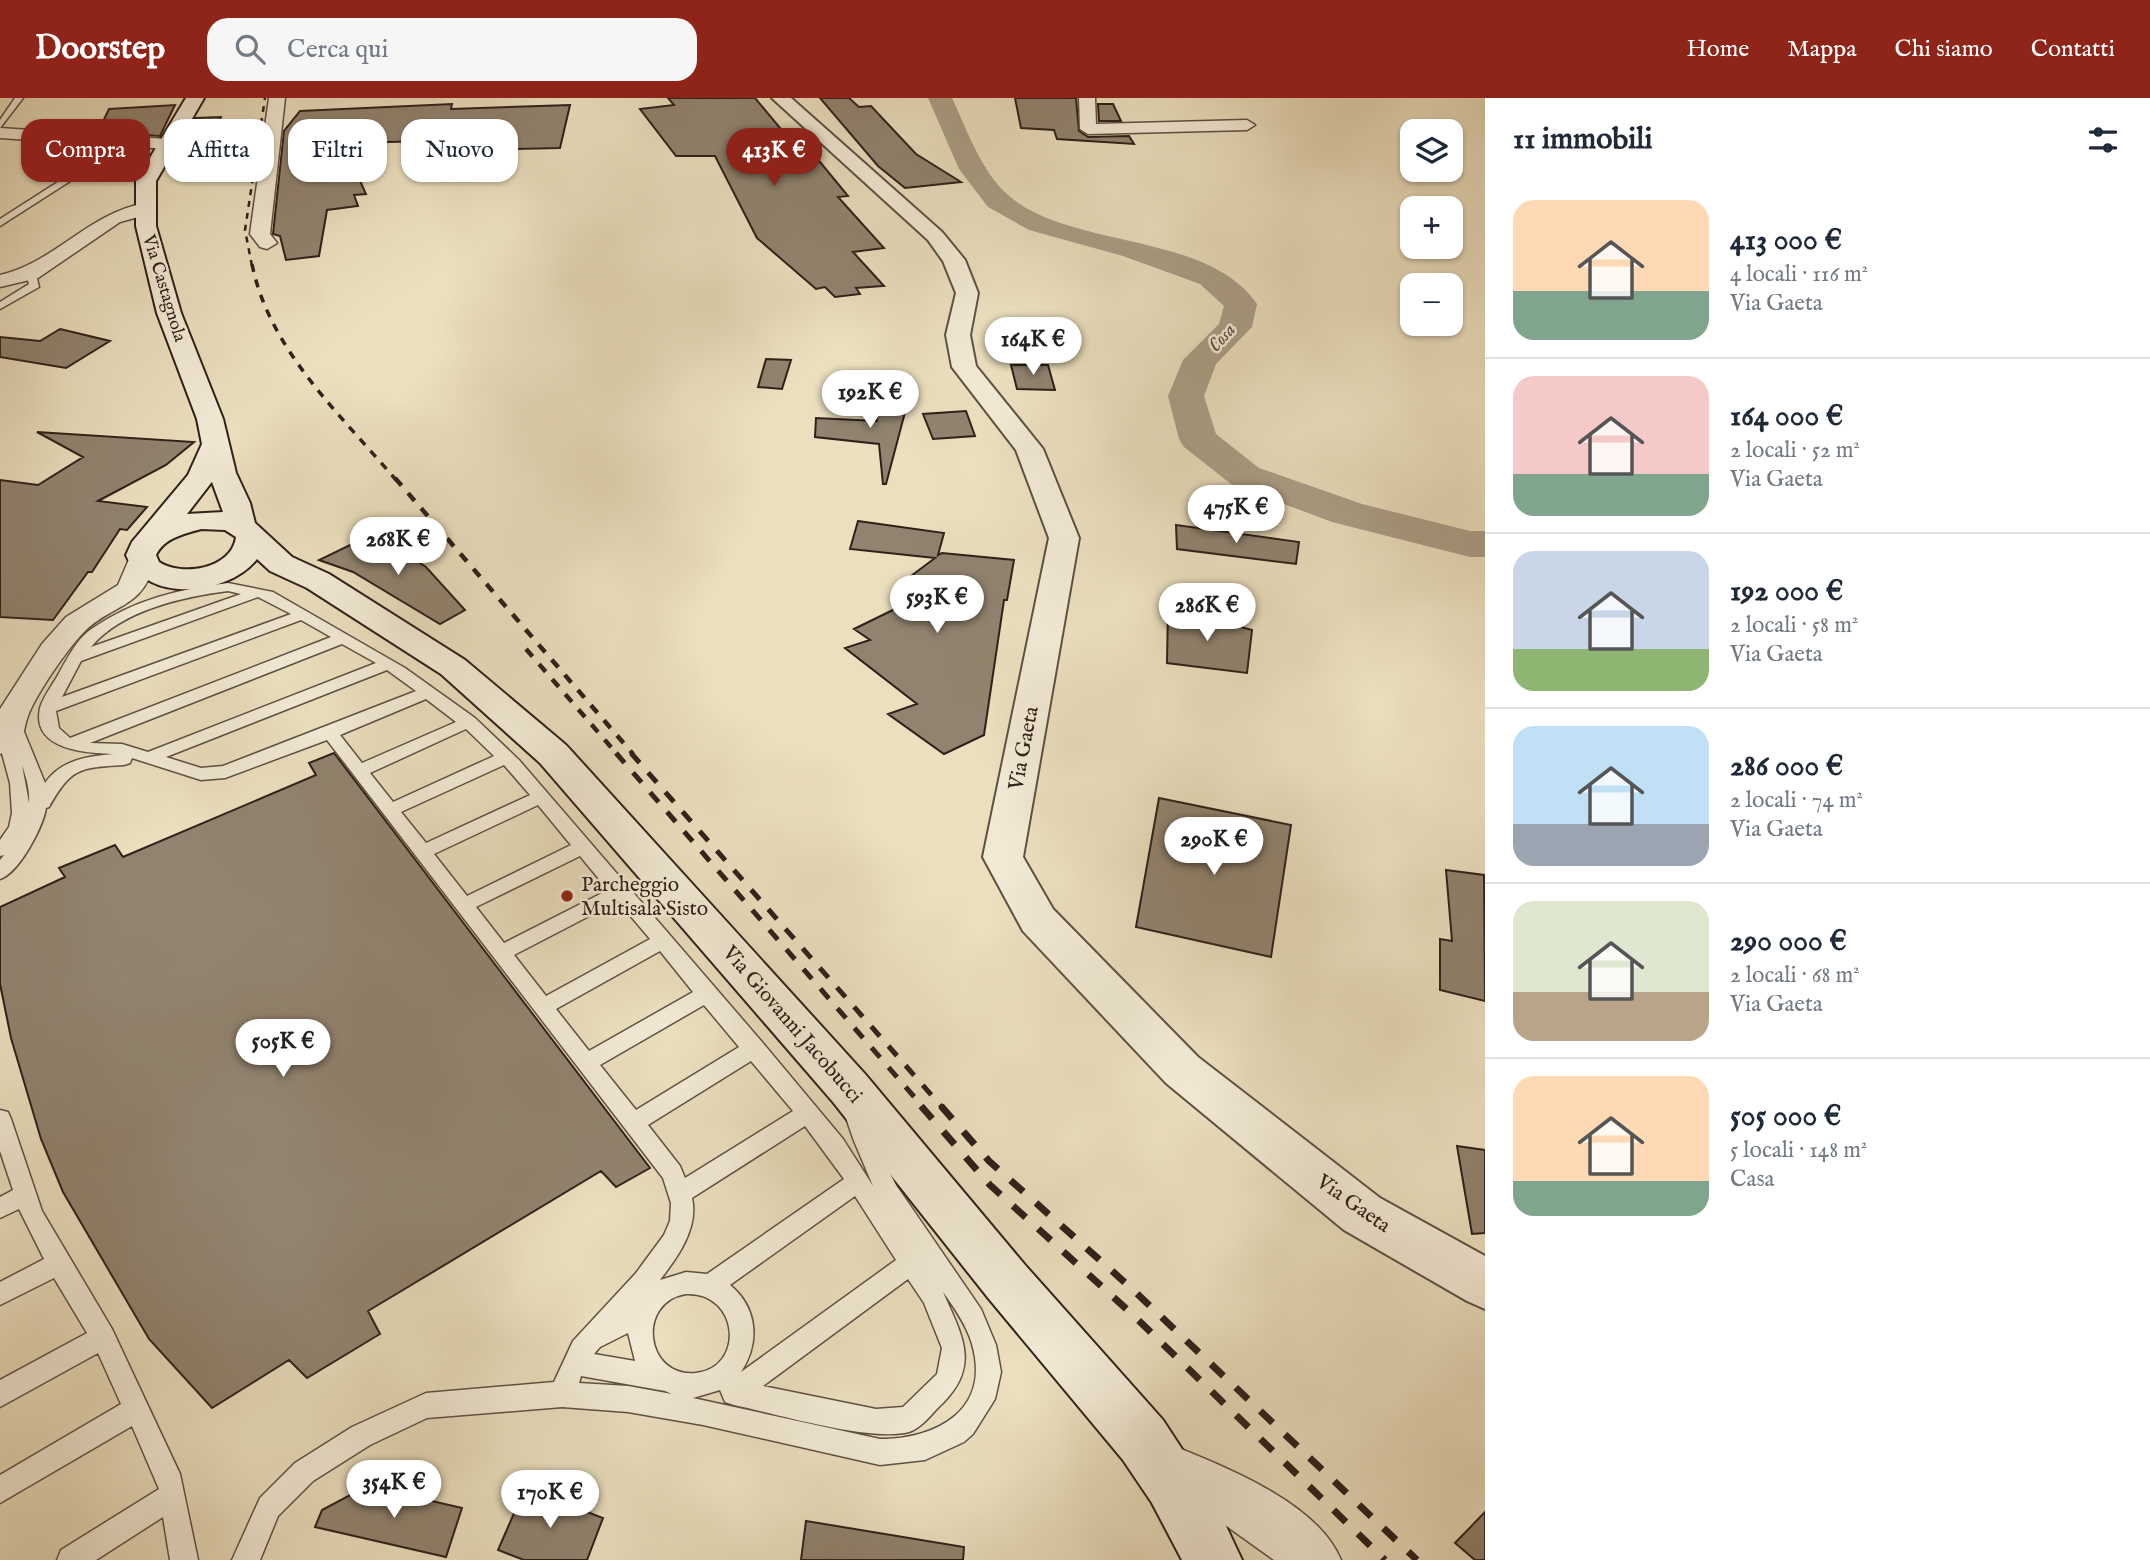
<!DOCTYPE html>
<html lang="it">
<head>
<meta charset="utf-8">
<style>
	body { margin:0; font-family:"IM FELL English",serif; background:#f6f6f7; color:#1f2937; height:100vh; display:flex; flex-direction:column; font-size:26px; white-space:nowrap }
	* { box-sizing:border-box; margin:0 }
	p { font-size:23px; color:#747a83 }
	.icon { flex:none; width:38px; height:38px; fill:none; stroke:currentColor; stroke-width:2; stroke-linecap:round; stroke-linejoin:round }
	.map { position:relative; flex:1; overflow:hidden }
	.drawer { display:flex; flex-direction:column; background:#fff; width:665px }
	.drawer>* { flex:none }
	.banner { position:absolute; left:21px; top:21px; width:665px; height:63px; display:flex; gap:14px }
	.fabs { position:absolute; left:1400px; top:21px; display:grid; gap:14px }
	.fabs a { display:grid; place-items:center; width:63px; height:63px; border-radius:14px; background:#fff; box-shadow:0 2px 5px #0004; font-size:35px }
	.price { position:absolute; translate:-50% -60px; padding:0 16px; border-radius:24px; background:#fff; color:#222; font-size:23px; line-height:46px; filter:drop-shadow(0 2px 4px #0008) }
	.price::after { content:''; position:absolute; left:50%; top:42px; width:21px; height:16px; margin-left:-10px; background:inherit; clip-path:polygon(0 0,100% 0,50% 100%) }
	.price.active { background:#8f2418; color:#fff }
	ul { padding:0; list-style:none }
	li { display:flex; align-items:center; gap:21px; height:175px; padding:0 28px }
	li+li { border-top:2px solid #e0e1e3 }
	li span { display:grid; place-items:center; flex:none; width:196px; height:140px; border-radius:21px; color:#555 }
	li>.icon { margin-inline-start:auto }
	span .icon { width:84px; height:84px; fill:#fffc; stroke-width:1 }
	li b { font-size:30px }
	h2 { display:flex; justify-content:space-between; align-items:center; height:84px; padding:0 28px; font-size:30px }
	.pill { padding:0 24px; border-radius:21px; background:#fff; box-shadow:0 2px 5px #0004; font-size:24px; line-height:63px }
	.pill.active { background:#8f2418; color:#fff }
	header { display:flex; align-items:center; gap:42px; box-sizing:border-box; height:98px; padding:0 35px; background:#8f2418; color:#fff }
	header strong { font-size:33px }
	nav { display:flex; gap:38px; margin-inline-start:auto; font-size:24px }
	.search { width:490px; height:63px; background:#f6f6f7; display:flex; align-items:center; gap:18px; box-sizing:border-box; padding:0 24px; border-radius:21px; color:#747a83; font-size:26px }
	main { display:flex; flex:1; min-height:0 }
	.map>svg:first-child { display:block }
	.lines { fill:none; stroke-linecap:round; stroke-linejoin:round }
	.river { fill:#ab9e86; fill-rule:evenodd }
	.building { fill:#91836f; stroke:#2f201a; stroke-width:2 }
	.service-casing { stroke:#5e5043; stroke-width:3 }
	.minor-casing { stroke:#5e5043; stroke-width:3 }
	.tertiary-casing { stroke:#5e5043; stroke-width:4 }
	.secondary-casing { stroke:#2f201a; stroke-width:4 }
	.service { fill:#f2ead5; fill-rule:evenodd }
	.minor { fill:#f2ead5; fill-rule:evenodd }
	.tertiary { fill:#f2ead5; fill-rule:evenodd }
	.secondary { fill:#f2ead5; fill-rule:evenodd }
	.rail-far4 { stroke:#2f201a; stroke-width:2.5; stroke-dasharray:6 6; stroke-linecap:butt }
	.rail-far3 { stroke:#2f201a; stroke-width:3.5; stroke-dasharray:8 8; stroke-linecap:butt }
	.rail-far2 { stroke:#2f201a; stroke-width:4.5; stroke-dasharray:10 10; stroke-linecap:butt }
	.rail-far1 { stroke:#2f201a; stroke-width:5; stroke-dasharray:13 13; stroke-linecap:butt }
	.rail { stroke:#2f201a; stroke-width:7; stroke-dasharray:17 17; stroke-linecap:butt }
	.poi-dot { fill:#8f2418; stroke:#f2ead5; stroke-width:2.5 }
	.labels { text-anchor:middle; stroke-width:5; stroke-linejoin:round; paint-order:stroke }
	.far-street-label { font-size:18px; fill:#2f201a; stroke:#f2ead5 }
	.far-water-label { font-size:19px; font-style:italic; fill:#5a4c40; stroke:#f2ead5 }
	.street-label { font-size:21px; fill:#2f201a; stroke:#f2ead5 }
	.poi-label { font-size:21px; fill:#2f201a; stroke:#f2ead5; text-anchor:start }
</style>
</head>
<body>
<header>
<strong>Doorstep</strong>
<div class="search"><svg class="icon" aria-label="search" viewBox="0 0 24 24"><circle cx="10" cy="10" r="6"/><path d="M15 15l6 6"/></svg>Cerca qui</div>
<nav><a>Home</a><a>Mappa</a><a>Chi siamo</a><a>Contatti</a></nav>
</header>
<main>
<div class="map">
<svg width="1485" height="1462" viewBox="0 0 1485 1462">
	<rect width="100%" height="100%" fill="#ebdfbe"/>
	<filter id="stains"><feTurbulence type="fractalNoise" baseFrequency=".00286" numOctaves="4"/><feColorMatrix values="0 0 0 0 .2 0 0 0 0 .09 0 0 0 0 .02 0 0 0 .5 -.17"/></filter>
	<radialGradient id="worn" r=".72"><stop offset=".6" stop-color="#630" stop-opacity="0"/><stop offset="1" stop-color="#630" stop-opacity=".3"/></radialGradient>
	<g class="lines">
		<path class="river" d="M928 0H952C967 32 981 73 1008 97 1069 151 1207 133 1257 206L1252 229 1216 266 1204 298 1216 336 1259 370 1362 406 1470 433H1485V459H1470L1332 424 1231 386 1184 349 1179 341 1168 298 1183 262 1219 226 1224 208 1200 186 1123 158 1029 132 988 109 959 71Z"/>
	</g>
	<path class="building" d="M668 0H755L805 60 816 59 848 98 838 99 884 150 853 154 884 188 856 190 860 196 835 199 825 189 816 191 757 140 715 58H676L640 11 674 7Z
		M820 0H849L859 9 871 8 916 56 961 84 905 90 878 68Z
		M1015 0H1076L1079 33 1088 39 1129 38 1134 46 1057 41 1054 32 1021 30Z
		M452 6 451 11 570 7 560 50 515 51 517 41 343 45 366 96 354 97 358 108 327 112 319 158 286 162 280 138 273 136 284 33 300 13Z
		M1098 6H1113L1121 23H1099Z
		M175 7 160 38 98 34 109 11Z
		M221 19 212 44 181 45 195 20Z
		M125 51 145 52 110 71 95 70Z
		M60 231 110 243 66 270 0 259V239L40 243Z
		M766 261 791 262 782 291 758 289Z
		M1011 267H1048L1055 292 1017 291Z
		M875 302 908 303 886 386H883L879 346 815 339 816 320 877 323Z
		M966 313 975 338 933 341 923 316Z
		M37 334 194 344 166 367 98 403 147 409 127 432 120 431 92 474H88L53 522 0 519V382L38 387 83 359Z
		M858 423 944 435 938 457 942 455 1014 462 1007 502H1004L984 637 944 656 888 616 917 606 845 550 870 542 854 531 897 510 903 484 935 460 850 451Z
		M1176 427 1299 444 1296 466 1177 451Z
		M373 436 426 469 465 512 440 526 353 474 319 462Z
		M1168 510 1252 532 1247 575 1167 565Z
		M334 655 650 1070 616 1089 601 1073 368 1213 380 1236 307 1280 289 1262 212 1310 149 1241 63 1094 41 1041 11 940 0 886V809L65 779 59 770 115 747 123 759 316 677 309 665Z
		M1159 700 1291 727 1271 859 1136 829Z
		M1446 772 1484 777 1485 903 1440 892V841L1452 843Z
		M1457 1048 1485 1052V1135L1472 1136Z
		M367 1388 462 1410 446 1459 315 1429 322 1412Z
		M525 1390 603 1420 587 1462H524L498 1452Z
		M1485 1414V1462H1475L1455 1445Z
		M806 1423 964 1449 963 1462H801Z"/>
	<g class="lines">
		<g class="service-casing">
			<path id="service" d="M15 0H23L0 30V22Z
				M125 41 128 46 0 128V121Z
				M31 173 36 176 39 189 0 211V204L29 186 26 176Z
				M228 485 273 494 405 570 475 620 519 662 762 944 843 1041 873 1088 854 1043 845 1017 848 1011 856 1008 864 1011 880 1056 896 1087 981 1211 996 1247 1001 1274 995 1301 973 1336 964 1344 925 1362 880 1367 703 1327 628 1314 562 1309 427 1320 370 1347 313 1383 278 1418 260 1462H232L260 1400 295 1365 352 1329 426 1295 554 1284 573 1243 636 1175 664 1137 670 1123 671 1105 663 1080 327 642 225 680 201 682 132 660 130 665 124 667C79 670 72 669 49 709L46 710C43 729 19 775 0 781V762L4 757 0 758V742L9 729 12 715 10 685 0 648V637H9L4 624 6 620H18L20 624 45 685C61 662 87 658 114 656 86 655 31 652 40 610 43 599 53 586 58 577 67 561 77 540 93 530 134 502 179 491 228 485ZM228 493 241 496 91 549C122 512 182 499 228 493ZM258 499 291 516 62 599 81 563ZM301 522 331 539 70 640 59 630 56 613ZM342 546 376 565 148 654 122 646 90 645ZM387 572 416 593 223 668 201 670 166 659ZM426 601 456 624 362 665 340 637ZM466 631 494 658 393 704 370 675ZM22 667C26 679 30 692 29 705ZM504 667 530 697 426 745 401 714ZM538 707 571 747 467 798 434 756ZM580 758 608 792 504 845 476 809ZM618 803 650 841 546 898 514 857ZM660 853 693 894 589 953 556 911ZM704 907 739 949 636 1012 600 967ZM751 963 793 1013 685 1080 680 1068 648 1027ZM805 1028 844 1081 707 1176 686 1174 660 1182C677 1160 699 1130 692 1100ZM855 1098 896 1162 741 1274C760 1245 758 1210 730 1187ZM908 1181 924 1205 942 1250 937 1276 903 1309 876 1311 763 1288ZM943 1194C954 1209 967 1228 972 1246 991 1312 937 1341 880 1341L693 1300 720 1292 725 1304 734 1307C777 1316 869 1344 909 1334 922 1330 932 1315 942 1306 981 1267 962 1238 943 1194ZM686 1196C740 1194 745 1270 696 1275 645 1280 636 1204 686 1196ZM628 1235 635 1263 594 1256 600 1249ZM581 1278 665 1293 672 1296 628 1288 579 1285Z
				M0 1012 8 1014 11 1021 42 1113 112 1231 180 1376 198 1462H170L163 1419 96 1462H57L61 1452 159 1391 132 1328 0 1405V1377L121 1306 98 1255 0 1309V1282L87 1235 54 1180 0 1207V1184L44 1161 19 1111 0 1120V1099L13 1092 0 1053Z"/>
		</g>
		<g class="minor-casing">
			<path id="minor" d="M269 0H285L270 136 277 145 267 151 260 149 250 136Z
				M1079 0H1095L1096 26 1247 22 1255 27 1247 32 1088 36 1080 31Z
				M0 30 167 41 175 46 167 51 0 40Z
				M146 105 155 111 153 115 120 124 38 180 0 189V177C56 164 88 115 146 105Z
				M140 457 150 459 154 465C144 510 112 506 84 534 68 550 36 596 28 618 24 629 24 639 18 649L0 656V611L42 546 66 519 118 487 130 459Z
				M1164 1344C1220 1367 1317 1403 1341 1462H1274L1225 1427 1146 1388 1138 1370 1146 1352Z"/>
		</g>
		<g class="tertiary-casing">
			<path id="tertiary" d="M772 0H791L942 134 965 162 978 195 970 237 976 268 1043 351 1079 440 1023 759 1053 811 1198 959 1380 1100 1485 1158V1211L1467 1203 1344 1132 1166 985 1023 833 983 759 1049 440 1016 352 952 269 946 237 956 195 943 163 928 142Z"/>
		</g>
		<g class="secondary-casing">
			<path id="secondary" d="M186 0H204L156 83V128L181 215 223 321 236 375 250 405 255 425 292 459 329 476 465 562 566 647 865 976 1025 1167 1163 1322 1210 1394 1242 1462H1182L1152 1405 1123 1362 989 1201 833 1004 540 665 441 576 307 490 270 473 257 461C228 498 145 506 126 457L132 444 188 377 202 346 197 321 157 215 136 128V83ZM212 384 223 414 187 416 211 385ZM201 431 225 432 236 439C232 471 182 479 159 464L156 457C164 440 184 436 201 431Z"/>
		</g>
		<use href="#service" class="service"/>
		<use href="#minor" class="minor"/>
		<use href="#tertiary" class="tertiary"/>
		<use href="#secondary" class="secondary"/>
		<path class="rail-far4" d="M252 168 245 132 265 0"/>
		<path class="rail-far3" d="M252 166C269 252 341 317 396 382"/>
		<path class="rail-far2" d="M395 380 633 656
			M526 551 617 656"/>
		<path class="rail-far1" d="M616 655 923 1009
			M631 655 942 1009"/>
		<path class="rail" d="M921 1008 990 1087 1132 1216 1385 1462
			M941 1008 989 1063 1130 1189 1417 1462"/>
	</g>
	<circle class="poi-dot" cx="567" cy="798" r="7"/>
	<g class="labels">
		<g class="far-street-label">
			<text transform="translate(165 190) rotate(73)" y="6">Via Castagnola</text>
		</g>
		<g class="far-water-label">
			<text transform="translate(1221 239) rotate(-49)" y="7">Cosa</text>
		</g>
		<g class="street-label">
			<text transform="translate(1023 650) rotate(-79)" y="7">Via Gaeta</text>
			<text transform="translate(793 926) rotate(49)" y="7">Via Giovanni Jacobucci</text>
			<text transform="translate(1354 1105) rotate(35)" y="7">Via Gaeta</text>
		</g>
		<g class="poi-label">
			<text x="581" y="793">Parcheggio<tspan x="581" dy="24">Multisala Sisto</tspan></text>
		</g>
	</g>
	<rect width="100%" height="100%" filter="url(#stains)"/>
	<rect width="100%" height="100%" fill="url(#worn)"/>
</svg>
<div class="fabs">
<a><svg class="icon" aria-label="layers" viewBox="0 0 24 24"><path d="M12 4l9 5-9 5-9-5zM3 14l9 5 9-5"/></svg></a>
<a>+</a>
<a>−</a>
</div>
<b class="price active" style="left:774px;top:90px">413K €</b>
<b class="price" style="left:1033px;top:279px">164K €</b>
<b class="price" style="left:870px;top:332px">192K €</b>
<b class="price" style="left:1236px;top:447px">475K €</b>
<b class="price" style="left:398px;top:479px">268K €</b>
<b class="price" style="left:937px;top:537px">593K €</b>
<b class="price" style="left:1207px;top:545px">286K €</b>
<b class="price" style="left:1214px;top:779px">290K €</b>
<b class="price" style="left:283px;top:981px">505K €</b>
<b class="price" style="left:394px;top:1422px">354K €</b>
<b class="price" style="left:550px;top:1432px">170K €</b>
<div class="banner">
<a class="pill active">Compra</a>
<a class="pill">Affitta</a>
<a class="pill">Filtri</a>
<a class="pill">Nuovo</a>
</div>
</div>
<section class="drawer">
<h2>11 immobili<svg class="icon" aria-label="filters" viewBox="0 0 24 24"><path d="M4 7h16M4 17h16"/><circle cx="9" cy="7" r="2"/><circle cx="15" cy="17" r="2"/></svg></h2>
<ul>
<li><span style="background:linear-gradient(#ffd9b3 65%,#7fa58c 0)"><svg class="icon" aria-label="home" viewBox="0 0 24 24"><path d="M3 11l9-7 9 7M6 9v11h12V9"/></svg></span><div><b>413 000 €</b><p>4 locali · 116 m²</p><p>Via Gaeta</p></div></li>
<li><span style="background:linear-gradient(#f6c9c9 70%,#7fa58c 0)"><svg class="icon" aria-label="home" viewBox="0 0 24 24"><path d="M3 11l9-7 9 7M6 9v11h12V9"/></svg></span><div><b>164 000 €</b><p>2 locali · 52 m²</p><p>Via Gaeta</p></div></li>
<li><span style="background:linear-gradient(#c9d6e8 70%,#8fb573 0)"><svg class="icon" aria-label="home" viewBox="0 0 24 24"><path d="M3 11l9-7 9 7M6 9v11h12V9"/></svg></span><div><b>192 000 €</b><p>2 locali · 58 m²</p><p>Via Gaeta</p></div></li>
<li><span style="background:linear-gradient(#bfe0f5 70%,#9aa5b1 0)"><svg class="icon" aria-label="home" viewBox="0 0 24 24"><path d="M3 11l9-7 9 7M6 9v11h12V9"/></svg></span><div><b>286 000 €</b><p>2 locali · 74 m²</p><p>Via Gaeta</p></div></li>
<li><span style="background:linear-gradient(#dfe7d0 65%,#b9a48a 0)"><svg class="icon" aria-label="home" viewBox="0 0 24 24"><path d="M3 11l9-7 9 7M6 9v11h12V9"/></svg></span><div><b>290 000 €</b><p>2 locali · 68 m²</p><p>Via Gaeta</p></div></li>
<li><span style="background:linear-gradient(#ffd9b3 75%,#7fa58c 0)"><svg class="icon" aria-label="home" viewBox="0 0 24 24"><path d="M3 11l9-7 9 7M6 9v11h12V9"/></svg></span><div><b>505 000 €</b><p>5 locali · 148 m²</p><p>Casa</p></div></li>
</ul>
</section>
</main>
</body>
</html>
